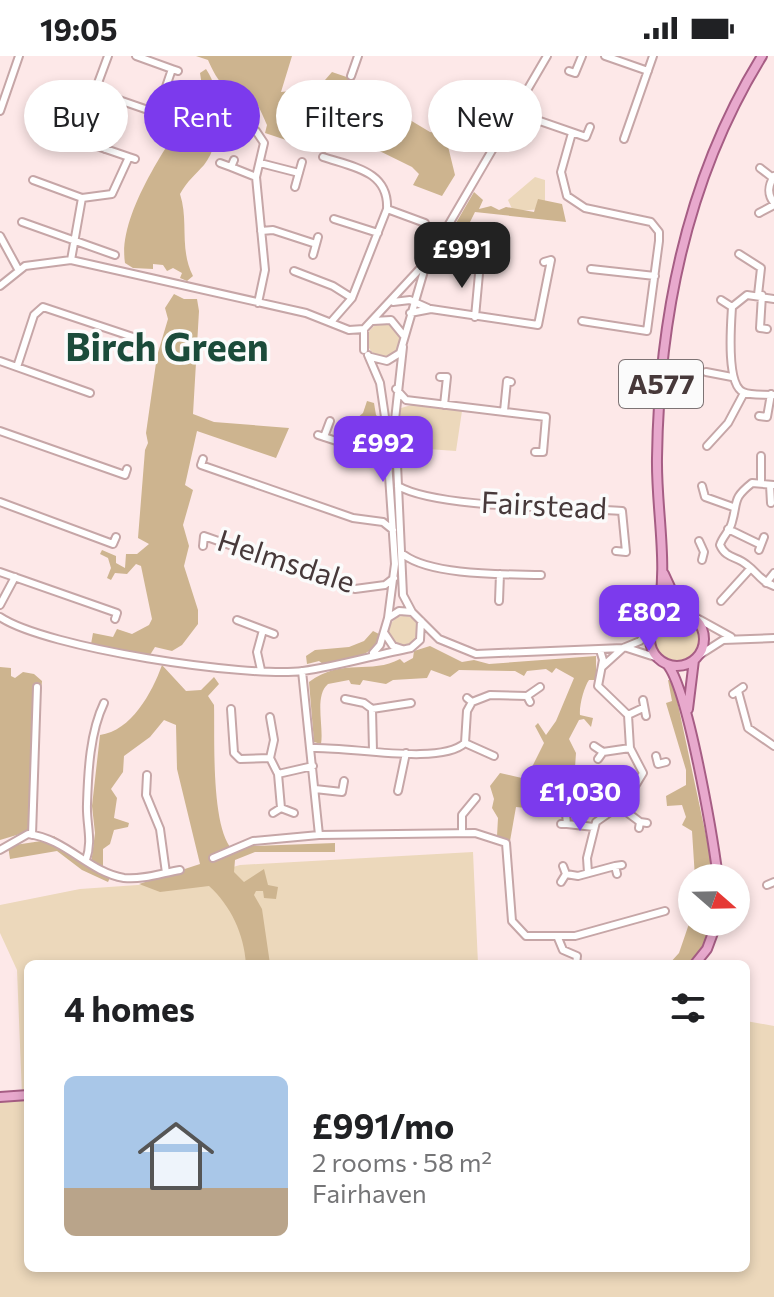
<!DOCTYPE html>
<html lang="en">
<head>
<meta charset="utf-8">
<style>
	body { margin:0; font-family:Commissioner,sans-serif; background:#f2f2f2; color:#202124; height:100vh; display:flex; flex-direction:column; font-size:30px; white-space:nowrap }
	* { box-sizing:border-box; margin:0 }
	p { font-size:26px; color:#757577 }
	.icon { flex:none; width:44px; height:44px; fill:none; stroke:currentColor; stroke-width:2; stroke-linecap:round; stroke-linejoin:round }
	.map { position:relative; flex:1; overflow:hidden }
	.panel { position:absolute; left:24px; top:904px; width:726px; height:312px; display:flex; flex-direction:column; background:#fff; border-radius:12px; box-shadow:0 4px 12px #0003 }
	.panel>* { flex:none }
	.top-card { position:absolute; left:24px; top:24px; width:726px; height:72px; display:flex; gap:16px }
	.needle { width:52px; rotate:110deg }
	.buttons { position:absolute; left:678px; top:808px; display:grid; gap:16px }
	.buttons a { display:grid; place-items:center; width:72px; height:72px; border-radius:50%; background:#fff; box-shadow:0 4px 12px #0003; font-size:40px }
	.price { position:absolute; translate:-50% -68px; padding:0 18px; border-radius:16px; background:#7c3aed; color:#fff; font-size:26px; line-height:52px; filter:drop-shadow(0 2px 4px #0008) }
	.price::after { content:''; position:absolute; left:50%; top:48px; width:24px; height:18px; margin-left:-12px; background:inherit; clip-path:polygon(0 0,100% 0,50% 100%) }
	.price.selected { background:#222; color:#fff }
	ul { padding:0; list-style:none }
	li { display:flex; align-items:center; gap:24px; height:200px; padding:0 40px }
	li+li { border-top:2px solid #e0e0e0 }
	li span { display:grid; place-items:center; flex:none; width:224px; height:160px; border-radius:12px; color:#555 }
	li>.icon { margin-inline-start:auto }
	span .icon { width:96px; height:96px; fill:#fffc; stroke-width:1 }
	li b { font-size:34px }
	h2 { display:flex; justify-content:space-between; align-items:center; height:96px; padding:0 40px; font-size:34px }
	.tag { padding:0 28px; border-radius:36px; background:#fff; box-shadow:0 4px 12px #0003; font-size:28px; line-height:72px }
	.tag.selected { background:#7c3aed; color:#fff }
	.status { display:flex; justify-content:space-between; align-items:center; height:56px; padding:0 40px; background:#fff; direction:ltr }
	.status svg { height:22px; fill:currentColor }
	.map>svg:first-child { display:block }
	.green { fill:#ecd8bb }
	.forest { fill:#cdb48f }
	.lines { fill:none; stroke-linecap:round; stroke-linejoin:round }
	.minor-casing { stroke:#c6a6a7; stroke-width:10 }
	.major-casing { stroke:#a65d84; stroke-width:12 }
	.minor { stroke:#fff; stroke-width:6 }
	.major { stroke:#e8a9cd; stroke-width:8 }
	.labels { text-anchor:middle; stroke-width:7; stroke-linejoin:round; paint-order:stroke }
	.shield { fill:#fbfbfb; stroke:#7d7374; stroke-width:2 }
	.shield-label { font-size:28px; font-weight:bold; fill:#47393a }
	.street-label { font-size:30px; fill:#47393a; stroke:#fbfbfb }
	.district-label { font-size:38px; font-weight:bold; fill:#1b4b3a; stroke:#fbfbfb }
</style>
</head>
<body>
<div class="status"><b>19:05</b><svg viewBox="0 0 49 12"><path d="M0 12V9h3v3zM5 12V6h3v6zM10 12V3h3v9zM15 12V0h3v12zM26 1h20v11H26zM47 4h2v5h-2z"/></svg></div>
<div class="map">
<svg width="774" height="1241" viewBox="0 0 774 1241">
	<rect width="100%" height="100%" fill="#fde8e8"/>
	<path class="green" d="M535 121 545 124V153L513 155 508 144Z
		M367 284a17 17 0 1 1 34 0a17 17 0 1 1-34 0Z
		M415 348 462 355 456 395 399 391 401 352Z
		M653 583a24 24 0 1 1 48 0a24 24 0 1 1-48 0Z
		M389 575a15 15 0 1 1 30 0a15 15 0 1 1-30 0Z
		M473 796 478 908H28V1212H746V965L774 970V1241H0V1041L22 1039 17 914 0 877V849L80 833 181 826 240 809Z"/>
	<path class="forest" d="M196 0H292L281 36 318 32 332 16 367 28 384 39 400 58 430 76 445 78 455 119 442 140 413 129 419 118 412 111 347 79 325 97 265 77 267 69C264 63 260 51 255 46 231 25 226 45 208 4Z
		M206 13C223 37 223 85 204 109 195 119 187 125 180 138 189 165 179 193 193 220L187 225 180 222 182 217 173 212 167 215 163 209 153 208V213L133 212 125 207C117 159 170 84 197 46L202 30 200 17Z
		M474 136 483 144 479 153 491 150 499 154 506 151 534 156 538 143 562 148 566 166 475 156 469 168 460 171 457 188 449 190 445 186Z
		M174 238 184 243H197L199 255 193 358 214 366 289 372 276 402 197 375 185 429 193 434 183 469 189 490 184 510 198 554V568L182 589 172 595 155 591 150 599 91 588 93 577 113 581 117 573 132 578 149 569 152 563 141 510 136 508 127 518 115 517 111 524 107 522 111 512 108 502 100 498 102 494 116 500V507L125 512 126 498H137L149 488 138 482 145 394 148 387 146 377 157 300 168 263 165 252Z
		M367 345 374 347 376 359 380 363 382 381 376 389 368 382 354 379 356 363 363 357Z
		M373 575 381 579C371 604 347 603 323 608L319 605 307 608 306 600 315 594 349 591 364 585Z
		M430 590 462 606 474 604 489 608 596 600V624H589C584 631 579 650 580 659L593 662 591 671 584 663 579 664 569 683 576 697 573 741 557 755 516 751 510 785 497 780 498 762 492 752 494 743 490 730 500 717 526 723 544 687 535 670 538 667 546 679 556 665 574 622 556 612 552 617 546 613 527 615 524 620 515 615 459 614 450 621 431 614 427 622 393 624 386 628 363 624 360 629 351 628 349 624 328 628C314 640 324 670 321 688L314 686 309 626C343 601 371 619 400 603L404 607 413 602 414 595Z
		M162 609 186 635 201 634 214 621 219 628 208 640 214 649C215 680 210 778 235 796L251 790 335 787V796H255L235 804 234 816 244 826 264 813 268 829 278 831 276 843 264 842 263 835H256L254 839 262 853 270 908H246C244 878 231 850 209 830L160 836 139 828 200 808 177 713 176 669 164 664 150 681 124 700 123 716 111 733 117 742 114 762 129 767 128 771 114 774 110 788 103 793V811L113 815 108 826 82 814 57 795 10 803 8 790 48 784 54 780 91 808 95 777 92 750 100 679C131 675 152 637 162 609Z
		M0 611 11 612V620L15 622 23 616 34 618 42 625 30 775 0 784Z
		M668 624 673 625 715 822H695L692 775 682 769 686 761 682 749 667 750 666 740 686 729V714L666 647 672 645Z
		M692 859V866H714L708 884 693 908H669L679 897Z"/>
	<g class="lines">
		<g class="minor-casing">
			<path id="minor" d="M108 0 95 35 122 45
				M136 0 172 13
				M605 0 648 15
				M569 15 575 17 582 0
				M351 20 358 0
				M524 39 530 63
				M0 55 19 0
				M157 57 172 13 178 15
				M222 63 245 71 242 78
				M245 71 256 75 264 87 256 121 265 214 258 247
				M442 77 456 36 586 81 590 71
				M572 77 561 116 567 140 585 152 651 166 659 176V185L647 275 582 265
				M48 79 50 74 129 101
				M624 83 653 0
				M105 93 122 45 174 63
				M323 101C353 111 389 115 387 153L352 242 331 266
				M220 107 231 111 234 104
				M260 107 299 117
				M231 111 256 121
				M760 112 773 122
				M774 120C768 130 767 138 774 147
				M33 124 82 142
				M295 131 302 106
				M387 153 425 167
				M759 157 774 149
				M334 163 378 177
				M22 166 115 199
				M261 175 273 174 316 188
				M0 180 18 213
				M471 194 481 196 475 261
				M739 198 761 212 758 239
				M313 199 318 181
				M71 204 82 142 112 138 129 101 135 103
				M591 213 655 220
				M294 215 333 230 352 242
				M0 230 25 210 71 204 306 257 349 274 364 273
				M762 239 760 272 767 273
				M774 243 747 239 732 251C731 268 726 328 743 336 751 340 764 338 774 339
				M721 244 732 251
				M393 246 410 244 428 252
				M410 257 431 253 538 269 551 204 544 206
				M373 265 391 264 404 280
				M403 291 395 364 403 539 412 556
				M364 294V273L428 204 547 0
				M368 299 380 327 385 361 395 508 388 562
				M371 301 387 305 400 297 426 208
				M0 305 90 337
				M17 311 34 259 43 251 133 281 131 287
				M706 316 732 321
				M440 321H447L444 349
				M396 333 406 344 546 361 543 396H535
				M504 355 507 325 511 326
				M759 360 767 361 771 338
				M0 375 125 419 127 413
				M318 379 379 399 388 406
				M324 381 330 365
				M707 390 728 367 744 337
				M203 403 201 409 353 462 383 466 393 474
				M761 427V400
				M770 429 771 447
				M774 429 752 427C732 443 738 445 732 466 730 475 722 481 720 489 726 503 737 500 747 509 758 517 760 525 774 530
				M398 430C438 453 570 451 622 455L626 496 616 495
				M702 430 705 441 733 451
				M0 446 113 488 116 481
				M728 473 759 488
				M699 485 704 496 702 504
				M203 490 204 480 355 533 385 529 394 522
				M759 494 764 481
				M404 499C433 520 506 518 541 519
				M0 516 117 557 115 563
				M766 527 774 517
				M499 545 500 518
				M721 545 750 513
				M0 549 15 521
				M693 560 731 581
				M0 561C46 592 246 622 303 615 339 610 375 599 411 592L420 584 421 565
				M237 564 274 578
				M385 578 393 590 402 593
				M627 592 658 602
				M373 597 380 589 388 562 399 555 412 556 439 583 476 598 623 592 640 585 652 571
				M698 600 723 584 774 582
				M602 611 623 592
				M261 614 257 596 263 574
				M302 615 319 779
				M738 635 748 672 774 690
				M733 638 743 631
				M467 642 472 646 490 639 527 640
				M345 643 364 647 372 653 373 695
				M643 644 646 660
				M530 646 527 640 540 631
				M231 653 234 697 240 703 270 702 278 718 313 710
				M372 653 411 647
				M628 659 643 652
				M270 661 274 684 270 702
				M465 687 494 700
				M594 690 603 696 598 703
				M312 692C348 690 439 710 465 687L467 655 472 646
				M603 696 630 692
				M656 700 658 708 666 706
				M278 718 281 752
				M147 719 146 739 160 773 166 817
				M315 733 342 736 344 725
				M398 735 406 697
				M620 751 640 766
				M273 757 281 752 294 757
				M561 768H567L566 758
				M567 768 594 771
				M639 772 640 766 647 767
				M462 777V759L476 742
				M32 779 37 631
				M0 794 28 778C67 783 88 816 124 822 143 824 162 817 180 814
				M213 802 253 785 319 779 475 777 506 787 512 865 526 880H575L665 855
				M86 804C93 784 86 768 87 748 88 715 90 676 104 647
				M588 817 587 802 596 766 626 745 643 717 630 692 628 659 598 630 603 604 600 594
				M566 818 578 820 615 810
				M617 818 615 810 622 809
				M561 826 566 818 563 810
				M767 829 774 826
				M558 882 563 894 577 900 576 908"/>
		</g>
		<g class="major-casing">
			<path id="major" d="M664 518 676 544 688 557
				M650 583a27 27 0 1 1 54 0a27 27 0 1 1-54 0Z
				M656 566C670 513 656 456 657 402 659 261 687 121 762 0
				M667 608C688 632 713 783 718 822
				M688 653 694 604
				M695 908 707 893 717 866
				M0 1041 28 1039"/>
		</g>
		<use href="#minor" class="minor"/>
		<use href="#major" class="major"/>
	</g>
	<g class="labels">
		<rect class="shield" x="619" y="304" width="84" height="48" rx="6"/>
		<g class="shield-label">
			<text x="661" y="338">A577</text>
		</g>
		<g class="street-label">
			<text transform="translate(544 450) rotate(3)" y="10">Fairstead</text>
			<text transform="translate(286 506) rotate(18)" y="10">Helmsdale</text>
		</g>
		<g class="district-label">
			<text x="167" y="305">Birch Green</text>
		</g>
	</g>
</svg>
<div class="buttons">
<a><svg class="needle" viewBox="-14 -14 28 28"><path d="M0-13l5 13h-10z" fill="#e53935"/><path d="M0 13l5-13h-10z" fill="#757577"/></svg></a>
</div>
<b class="price selected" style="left:462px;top:234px">£991</b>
<b class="price" style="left:383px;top:428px">£992</b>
<b class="price" style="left:649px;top:597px">£802</b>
<b class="price" style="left:580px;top:777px">£1,030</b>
<div class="top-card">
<a class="tag">Buy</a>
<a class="tag selected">Rent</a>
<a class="tag">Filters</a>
<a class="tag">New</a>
</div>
<section class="panel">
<h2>4 homes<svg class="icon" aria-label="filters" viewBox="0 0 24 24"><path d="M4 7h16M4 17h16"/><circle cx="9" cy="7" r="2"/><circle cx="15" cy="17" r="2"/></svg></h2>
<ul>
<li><span style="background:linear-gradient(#a9c7e8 70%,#b9a48a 0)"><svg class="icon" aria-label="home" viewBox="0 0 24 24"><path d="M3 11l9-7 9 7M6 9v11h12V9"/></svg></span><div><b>£991/mo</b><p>2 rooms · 58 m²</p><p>Fairhaven</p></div></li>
</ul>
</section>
</div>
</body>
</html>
